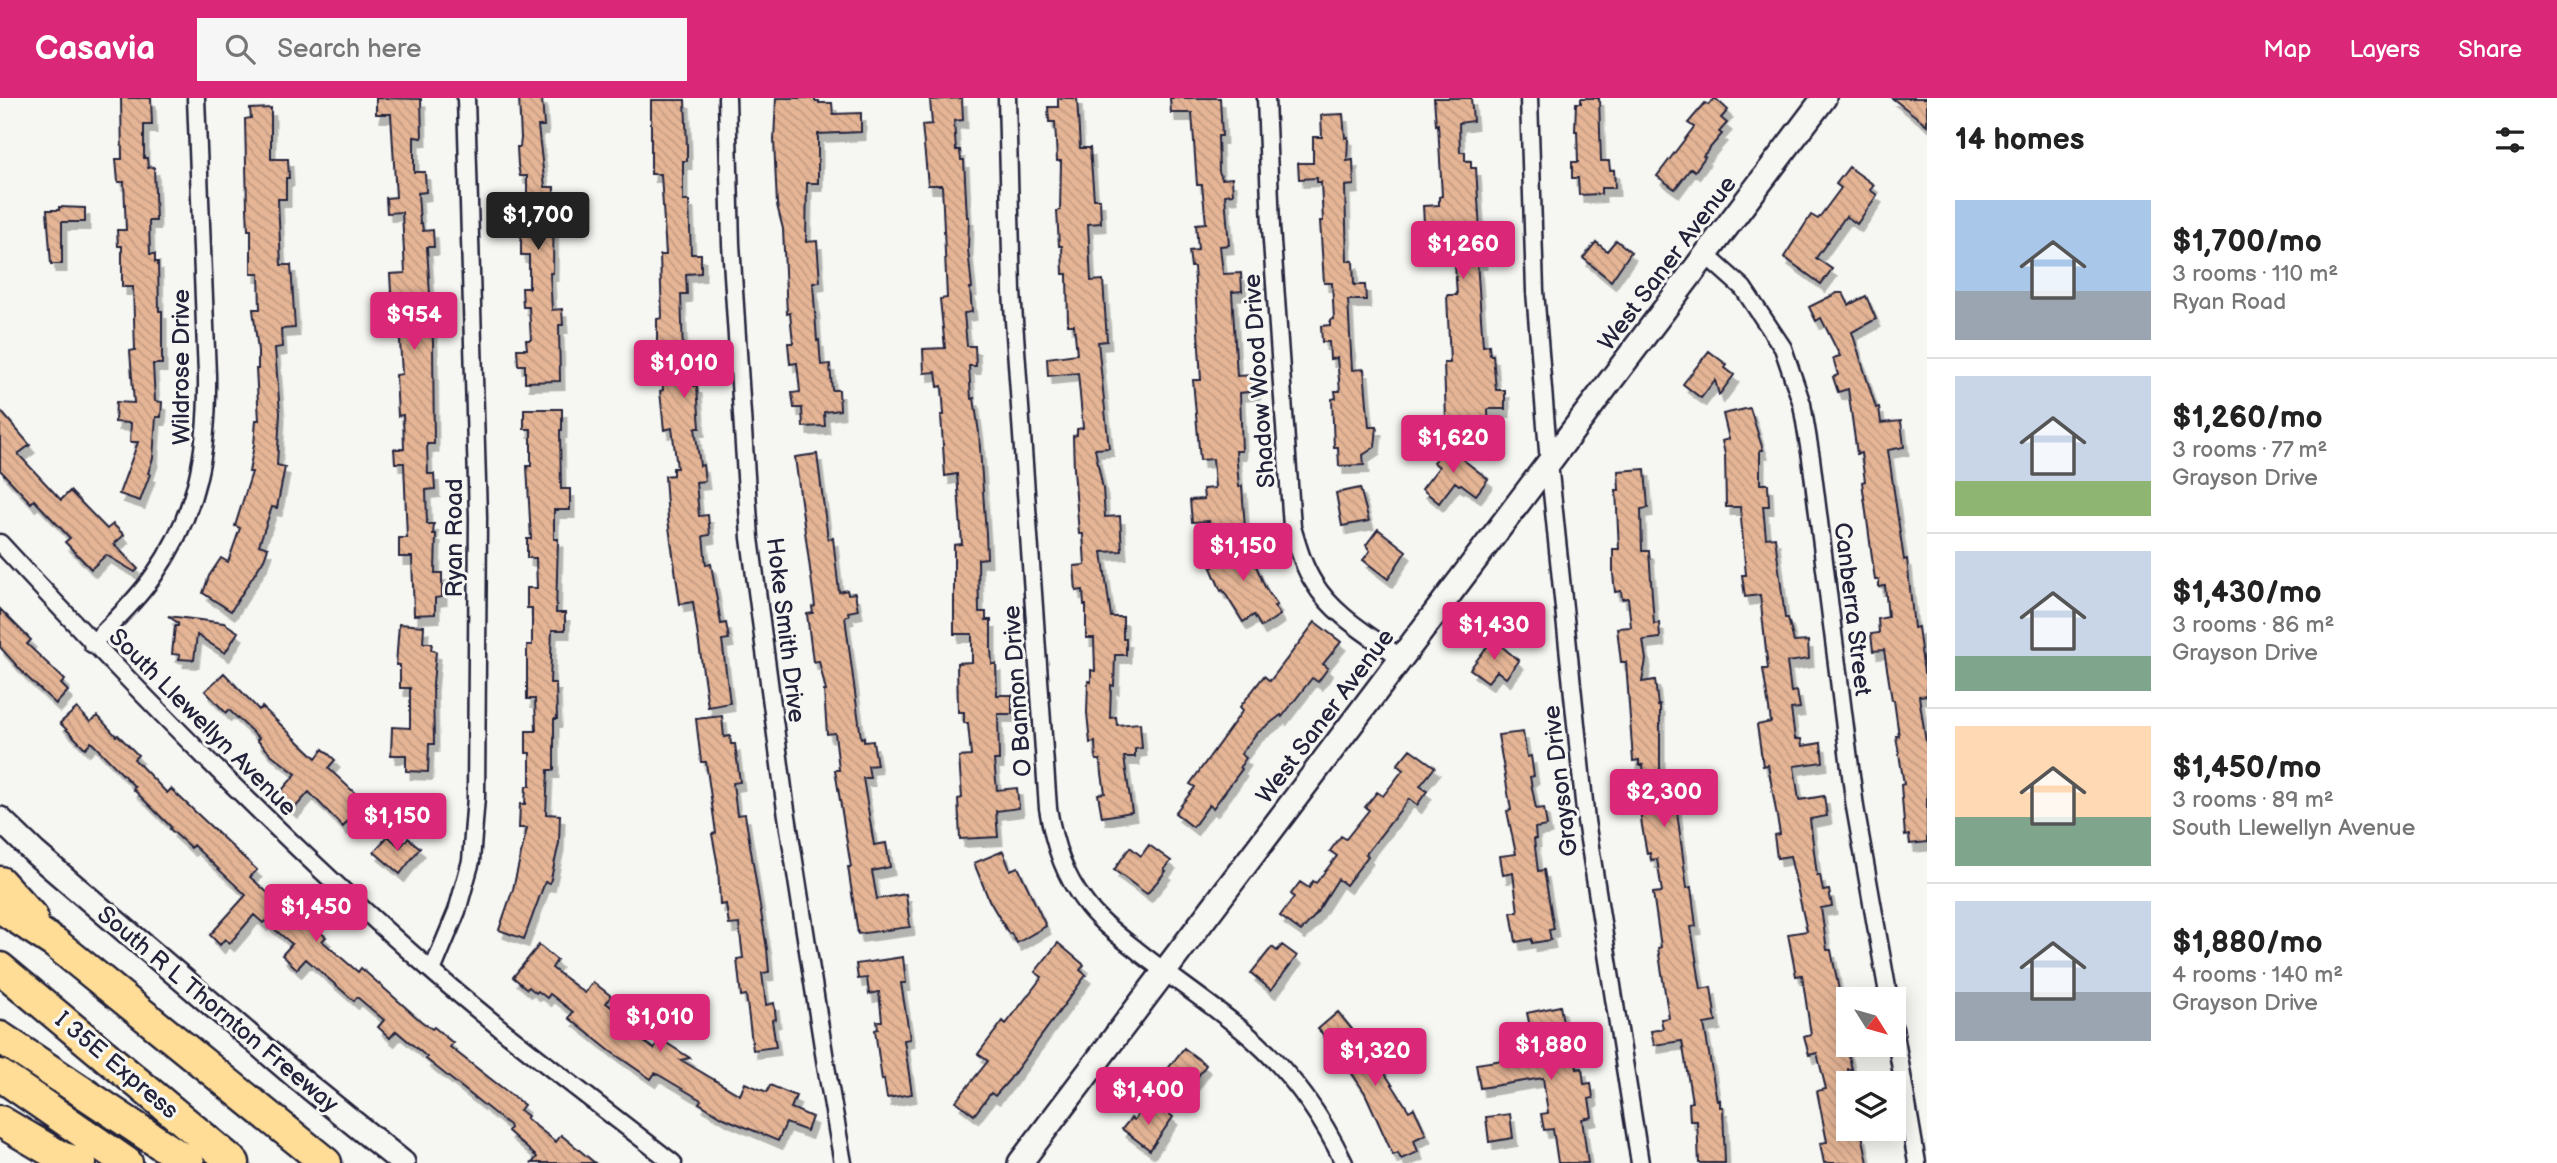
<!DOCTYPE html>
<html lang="en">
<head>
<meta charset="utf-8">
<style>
	body { margin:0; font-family:"Balsamiq Sans",sans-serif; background:#f6f6f6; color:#222; height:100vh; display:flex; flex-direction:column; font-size:26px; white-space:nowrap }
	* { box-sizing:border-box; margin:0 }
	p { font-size:23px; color:#767676 }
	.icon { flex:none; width:38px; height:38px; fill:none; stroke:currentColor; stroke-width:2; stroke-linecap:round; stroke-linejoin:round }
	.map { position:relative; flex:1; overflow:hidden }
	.sheet { display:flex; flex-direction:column; background:#fff; width:630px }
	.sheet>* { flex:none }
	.needle { width:46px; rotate:127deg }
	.buttons { position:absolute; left:1836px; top:889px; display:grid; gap:14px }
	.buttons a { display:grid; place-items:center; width:70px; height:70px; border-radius:0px; background:#fff; box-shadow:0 4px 18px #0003; font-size:35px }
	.price { position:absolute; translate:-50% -60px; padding:0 16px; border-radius:7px; background:#db2777; color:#fff; font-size:23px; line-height:46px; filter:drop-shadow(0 2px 4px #0008) }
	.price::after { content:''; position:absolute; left:50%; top:42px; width:21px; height:16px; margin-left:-10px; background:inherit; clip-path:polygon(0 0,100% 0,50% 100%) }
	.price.selected { background:#222; color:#fff }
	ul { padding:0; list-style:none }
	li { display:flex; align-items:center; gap:21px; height:175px; padding:0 28px }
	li+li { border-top:2px solid #e0e0e0 }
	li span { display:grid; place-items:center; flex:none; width:196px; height:140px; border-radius:0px; color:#555 }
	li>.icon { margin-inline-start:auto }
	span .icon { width:84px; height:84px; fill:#fffc; stroke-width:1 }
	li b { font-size:30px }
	h2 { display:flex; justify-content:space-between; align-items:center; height:84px; padding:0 28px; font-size:30px }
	header { display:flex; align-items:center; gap:42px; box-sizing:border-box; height:98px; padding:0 35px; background:#db2777; color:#fff }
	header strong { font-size:33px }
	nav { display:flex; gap:38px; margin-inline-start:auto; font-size:24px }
	.search { width:490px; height:63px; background:#f6f6f6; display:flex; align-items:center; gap:18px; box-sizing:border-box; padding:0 24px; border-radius:0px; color:#767676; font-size:26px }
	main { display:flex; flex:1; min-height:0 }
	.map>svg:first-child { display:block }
	.building { fill:url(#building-back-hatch); stroke:#22223b; stroke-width:2; filter:url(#shadow) }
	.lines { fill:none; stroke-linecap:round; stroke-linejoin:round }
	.street-casing { stroke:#22223b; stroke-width:21 }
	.secondary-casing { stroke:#22223b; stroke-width:28 }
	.highway-casing { stroke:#22223b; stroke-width:35 }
	.street { stroke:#f6f6f2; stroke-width:16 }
	.secondary { stroke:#f6f6f2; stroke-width:23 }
	.highway { stroke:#ffdd96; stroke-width:30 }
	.labels { text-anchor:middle; stroke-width:6; stroke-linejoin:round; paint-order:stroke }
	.street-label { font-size:24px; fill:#22223b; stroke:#f6f6f2 }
</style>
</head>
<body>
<header>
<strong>Casavia</strong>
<div class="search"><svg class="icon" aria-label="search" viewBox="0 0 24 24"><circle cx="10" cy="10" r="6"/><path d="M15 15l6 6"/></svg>Search here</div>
<nav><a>Map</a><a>Layers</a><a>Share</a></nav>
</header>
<main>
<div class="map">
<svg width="1927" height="1065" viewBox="0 0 1927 1065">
	<defs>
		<pattern id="building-back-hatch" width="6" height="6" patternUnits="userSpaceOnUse" patternTransform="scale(1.75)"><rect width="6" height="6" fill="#e5b596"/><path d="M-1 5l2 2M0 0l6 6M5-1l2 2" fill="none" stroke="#c49b82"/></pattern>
		<filter id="shadow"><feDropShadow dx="4.5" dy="8" stdDeviation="0" flood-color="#0004"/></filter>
	</defs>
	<rect width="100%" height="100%" fill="#f6f6f2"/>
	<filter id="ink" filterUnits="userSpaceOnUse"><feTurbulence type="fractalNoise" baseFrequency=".0143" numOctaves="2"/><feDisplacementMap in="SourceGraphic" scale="14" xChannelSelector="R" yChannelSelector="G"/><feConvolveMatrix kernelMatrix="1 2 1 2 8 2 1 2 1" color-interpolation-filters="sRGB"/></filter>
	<g filter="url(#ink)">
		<path class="building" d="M121 0H151L152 27H144V60H147L148 70 154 69 156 123H149L150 156H155V164H158L159 213H162V266H153L155 303 162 304 161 319H156L153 360 148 375 150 376 140 403 119 396 138 344H130L131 325 115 324 116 304 134 305 130 253 135 252 133 189H122V148H118L117 132H126L124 84H118L116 61H122Z
			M376 0 421 1 422 40 414 39V74H425L426 94 418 95 420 125H422L423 133 433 132 434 149H427L433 244 434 346H427L428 376H434L435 391 426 392 427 426H434L433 436H436L435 475H442V499L435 500V516L414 517 412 459H399V440H407L404 365H395L394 351H404L403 317 398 318 396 277 402 276 398 210 392 211 390 176 405 175 402 114 387 115 386 100 396 99 391 16H376Z
			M519 0H542L544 28H538L545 89H554L553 175H550L552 212 562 211 563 227H559L560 283 525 284V267H518L517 251H527L526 242H531L529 209H523L522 190H529V157H521V130H519V116L525 115 524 108H527V78H520L518 67 517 49H520L521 40Z
			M776 0H815V3H819V5H832L833 16 861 15V34L818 36V85H807L806 144 817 143 820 184 813 185 817 243 819 242 821 267 830 266 832 292H839L840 312 824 314 825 328 803 329 802 310H794L792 295 800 294 797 265 790 266 788 245H793L790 215 787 216 783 131 777 107 774 42Z
			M962 0 963 22 954 23 956 52H960L961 62H964L967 119H969L968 151 972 190H970L972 214 964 215 967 248H975L976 268H969L971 301 974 300 979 335 986 436 987 460 978 461 979 514H986V522H991V551L992 566H996L997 597H1012V616H998L999 662H994L997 692 1017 690 1019 710 996 713 998 739 960 741 958 701 962 700 959 659 971 658 968 625H964V614H958L957 565 972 564V536H954V447L962 446 957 376 945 378 941 317H944L942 288 938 289 936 274 924 275 923 251 945 250 940 201 947 200 942 87H928L922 27 932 26 930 2Z
			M1058 0H1077L1080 50H1090L1094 101H1100L1101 125 1088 126 1091 183 1103 182 1107 243 1098 244 1109 350 1095 351 1103 391 1105 419 1120 418 1122 453 1102 454 1111 519H1123V541H1126V557H1115L1114 588 1111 587 1110 620 1116 619 1117 627 1140 625 1142 650 1135 651V659H1124L1132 714 1102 719 1098 696 1105 695 1100 662H1096L1095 644 1090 645 1087 615 1088 583 1091 584V572L1095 573 1094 540H1086V507H1084L1083 492 1076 493 1074 468 1085 467 1083 436H1079L1074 372 1073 338 1077 337V331L1083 330 1078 275 1048 278 1047 260 1077 256 1074 227H1068L1067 176H1063L1062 148H1059L1057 113 1060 112 1061 63H1057L1055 24H1049L1048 9H1058Z
			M1170 0H1220L1222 38H1218L1219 73 1222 81 1232 80 1233 96 1225 97 1229 147 1220 148 1223 176 1241 175 1242 193 1232 194 1237 278 1255 277 1256 293 1240 295 1242 353H1236L1239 389 1242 388 1245 430 1210 432 1209 423 1192 424 1190 402 1204 401 1203 391 1215 390 1213 361 1200 362 1193 282H1201L1194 169H1191L1189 153 1198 152 1196 126 1206 125 1202 87H1197L1192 15H1171Z
			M1434 0H1471L1473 23 1459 25 1460 54H1465V63H1471V70H1476L1482 163H1477L1483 248 1489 247 1490 257H1493L1496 292H1505V311H1488L1489 340H1448L1462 322H1446L1444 265H1450L1447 197H1457L1453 136 1442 137V132H1435V124L1424 125 1423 108 1439 107V99L1442 98 1438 26 1436 27Z
			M1581 0H1599L1601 63H1609L1610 72H1614L1615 90H1601V96L1579 97 1578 80H1572V64H1578L1577 33H1575L1576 5H1581Z
			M1715 0 1728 12 1721 20 1727 25 1719 34 1722 36 1703 58 1705 59 1695 73 1691 70 1675 91 1657 78 1694 29 1688 25 1705 5 1708 7Z
			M1892 0H1927V27Z
			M651 2H685L687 48V63H683V103H689L691 156H701V175L686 176 687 196H681L683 255 685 282 693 281 694 288H697L700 330H695L700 368 703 367 705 383 696 384 699 418 708 417 710 437 703 438 706 467 711 466 721 526 726 525 729 541 722 542 730 605 708 609 693 504 680 506 668 422 665 378 673 377V370H677L672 330 664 332 660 293 663 292 661 261 657 262V221L662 220 660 157H666L661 76H651Z
			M271 10V61H288L289 80H286V101H278L281 167H291L295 230 281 231 282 249 275 250 280 315 277 367 285 369 277 410 272 409 259 447 268 450 264 461 231 513 203 495 209 478 221 460 228 464 240 430 235 428 252 374H249L254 347 256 322H259L256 271H258V253L253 211H260L259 176H251V132H248L247 111 245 21 251 20 250 11Z
			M1343 16 1345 40 1348 39 1347 63 1353 62 1354 87 1345 88 1347 163H1353L1354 187H1365L1366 202H1348L1352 272 1364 271 1369 329H1377L1375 349 1363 357 1364 367 1339 368 1338 349H1334L1332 301 1336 300 1335 293H1340L1337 260 1330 261 1329 244H1322L1321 228 1330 227V222L1334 221 1332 185H1324L1320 123H1323L1321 84H1317V80L1299 81 1298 65H1313V39H1322L1321 17Z
			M1849 69 1874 87 1870 92 1877 97 1857 126 1846 118 1816 160 1832 171 1821 186 1784 159 1811 117 1818 121 1841 90 1836 86Z
			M59 109 85 110V124H62V166H51L47 112H59Z
			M1616 142 1631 154 1611 183 1583 160 1596 144 1607 153Z
			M1837 195H1843L1849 207 1866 198 1876 221 1852 234 1876 310 1879 309 1881 325 1901 323 1904 349 1888 352 1904 462 1907 461 1914 530 1918 529 1924 575H1927V597L1919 598 1927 651V744L1910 746 1909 737 1905 738 1901 687 1904 686 1896 638H1899L1894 602H1892L1884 552 1873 553 1871 536 1879 535 1878 521 1888 519 1885 488 1879 489V482H1875L1862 384 1865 383 1861 355 1857 356 1848 291 1838 294 1833 279 1838 277 1833 260 1840 258 1821 220 1816 223 1809 209Z
			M1709 253 1727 267 1725 270 1734 277 1719 297 1715 282 1701 300 1683 286Z
			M1750 310 1763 352H1760V386H1768L1769 408H1763L1766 440 1775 439 1785 520H1788L1794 544 1808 543 1809 561 1787 564 1791 594 1797 593 1800 610 1791 611 1795 641H1801L1802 648 1821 645 1823 664 1794 668 1799 702 1824 698 1827 718 1810 721 1817 777H1820L1823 793 1829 792 1832 808 1821 810 1827 852H1831L1839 892H1843V925H1841L1852 971H1848V1039L1862 1036 1868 1065H1824L1820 1045 1827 1044 1817 993 1826 991 1817 955 1809 957 1804 939 1811 937 1802 877 1796 878 1788 836 1807 833 1790 758 1777 760 1774 737 1780 736 1768 667 1763 668 1757 627 1771 624 1763 571H1768L1760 497 1745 499 1742 477H1746L1740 409H1726L1725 356 1722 343 1729 341 1723 316Z
			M524 311H562V332H560L561 391H570V412H554V441H558L556 515H565V532H552L550 585H556L557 621H554V672H548L546 716 560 717 559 745 550 785 545 784 524 841 499 832 513 791 527 730H519L520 706H525L526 688H530V655H526V633H536L535 601H527V547H532V510H527V490H537L536 460H527V441H531L527 368H531V331H524Z
			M0 312 30 347 18 356 61 402 70 393 107 431 113 426 124 437 114 446 138 471 135 474 106 457 91 471 65 444 70 440 34 402 31 405 0 372Z
			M1443 346 1488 381 1476 397 1461 386 1459 387 1455 384 1439 405 1422 391 1439 369 1433 364 1437 360 1434 358Z
			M817 356 828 441 833 440 839 494 847 492 848 496 855 495 858 512 848 514 849 518 845 519 861 640 864 639V644L873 643 877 667 868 668 870 680H863L874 747 886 745 890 769 872 773 877 801 906 796 910 829 858 836 848 769H851L835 672H839L835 635 827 636 824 593H826L819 563 813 564 807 516 813 515 812 509 815 508 795 359Z
			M1645 371 1648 410 1641 411 1642 453H1649L1654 526 1659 525 1660 540 1643 542 1646 562 1642 584 1655 582 1658 608 1660 607V686L1670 685 1672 707 1676 706 1687 790 1691 789 1696 828 1691 829 1701 891 1711 889 1716 924 1704 926 1717 1003 1720 1002V1009H1723L1725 1065H1699L1697 1023H1690L1689 1005 1692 1004 1682 943 1654 947 1651 933 1663 931 1661 921 1669 920 1658 850 1661 849 1653 795 1662 794 1657 761 1651 762 1650 755 1647 756 1642 728 1640 712 1648 711 1643 667H1639V662L1633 663 1626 564H1621L1617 530 1631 529 1628 500 1622 501 1621 493 1615 494 1613 476V451H1619L1616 392H1619L1618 373Z
			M1360 390 1369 423 1342 428 1336 395Z
			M1378 431 1406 453 1388 481 1363 462 1370 453 1366 447Z
			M1245 442 1265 489 1277 507 1274 508 1280 517 1261 529 1254 517 1243 524 1223 492 1221 493 1211 470 1213 469 1208 457Z
			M0 511 31 542 27 546 65 582 61 586 68 593 56 606 27 579 0 549Z
			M168 518 224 525 238 534 225 555 197 537 194 562 179 561 180 557 172 556 175 528H178V525Z
			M1315 524 1341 544 1323 566 1328 570 1318 584 1312 580 1282 619 1281 617 1256 636 1241 656 1246 660 1240 669 1242 671 1213 710 1209 707 1193 729 1175 715 1195 689 1190 686 1243 612 1240 609 1264 578 1270 583Z
			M399 526 424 528 423 545H432L431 552 436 553 433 586 434 646H429L428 674 406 673V657H391L392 629 410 630V590H400V567H396Z
			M1493 541 1519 563 1506 580 1497 573 1488 584 1470 571Z
			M224 575 259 612 262 609 316 660 323 651 335 662 328 670 372 711 355 730 348 723 343 729 309 694 293 712 277 698 296 676 272 657 257 642 259 640 229 612 226 615 205 593Z
			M77 610 90 624 98 618 116 638 118 637 138 657 134 661 167 695 171 691 257 772 250 779 278 804 283 799 295 808 293 811 326 839 322 843 358 874 361 870 421 923 432 931 434 929 453 945 450 949 524 1007 520 1012 528 1018 526 1020 556 1044 561 1037 595 1065H532L537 1059 508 1033 510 1030 509 1027 426 961 427 959 396 933 390 940 378 929 384 922 357 899 354 903 306 861 297 871 282 857 292 846 265 823 263 825 254 817 230 845 225 841 220 847 210 837 246 797 193 747 191 750 170 731 171 729 133 691 135 689 91 644 85 650 60 625Z
			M722 618 724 639 730 638 731 646H735L740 684 733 685 737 717 745 716 767 851 769 874 762 875 766 907 774 905 776 921 772 922 776 949 753 952 746 897 741 898 737 861 743 860 739 826 729 827 726 806 720 807 718 768 712 736 716 735 706 664H701L696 621Z
			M1523 634 1527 659 1531 658 1534 678 1530 679 1536 711 1544 710 1547 728 1535 730 1536 741H1534L1538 773 1544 772 1554 831 1549 832 1551 842 1532 845V841L1516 844 1511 814H1518L1513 775 1503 777 1500 758 1516 756 1507 713 1511 712 1498 637Z
			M1410 651 1435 669 1420 688 1427 693 1417 707 1409 701 1366 756 1368 758 1346 787 1338 781 1314 819 1301 833 1280 818 1294 799 1291 796 1300 784 1309 790 1313 783 1316 785 1337 758 1330 753 1341 738 1346 741 1369 712 1365 709 1377 694 1383 698 1403 672 1397 667Z
			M388 738 400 749 408 740 420 750 400 776 374 754Z
			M1149 747 1171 763 1164 772 1166 773 1147 796 1114 772 1130 749 1141 758Z
			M1003 753 1010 772 1018 769 1046 828 1017 845 1011 835 1009 836 989 802 974 765Z
			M1058 845 1084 867 1080 872 1086 877 1009 982 995 998 991 995 974 1017 956 1003 988 963 978 956 1003 923 1006 926 1042 879 1035 874Z
			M539 847 557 862 552 870 585 895 593 884 611 898 606 905 628 921 624 926 627 928 625 930 654 951 660 941 690 960 681 962 740 997 745 985 767 994 770 987 796 998 791 1010 812 1019 807 1033 786 1025 778 1043 724 1020 699 1005 701 1002 664 980 655 975 651 981 610 953 569 920 573 914 550 896 547 900 538 893 536 895 529 889 527 891 513 879Z
			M1282 847 1297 858 1271 892 1251 875 1272 849 1277 853Z
			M903 859 906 885H901L910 941 904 942 912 996 887 1000 884 981 882 982 875 932 878 931 877 923H882L879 894 869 896 867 880 858 881 856 866Z
			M1560 908 1564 929 1569 928 1577 971 1582 970 1584 986 1591 985 1593 1000 1589 1001 1592 1019 1582 1021 1588 1065H1558L1553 1031 1544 1032 1541 1016 1548 1015 1543 980 1480 990 1476 966 1536 957 1527 915Z
			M1338 914 1373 957 1409 1013 1414 1010 1426 1036 1414 1042 1418 1054 1401 1061 1398 1055 1393 1057 1365 995 1341 959 1336 963 1327 951 1332 947 1318 931Z
			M1184 950 1206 967 1183 999 1160 981Z
			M1159 1008 1173 1019 1150 1052 1122 1031 1131 1020 1134 1022 1139 1015 1142 1018 1148 1010 1153 1015Z
			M1510 1016 1513 1040 1489 1044 1486 1019Z"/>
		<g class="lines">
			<g class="street-casing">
				<path id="street" d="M727 0 731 146 750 440 785 705 826 968 843 1065
					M1007 0 1012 194 1048 710C1053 742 1063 776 1084 803 1098 823 1119 838 1139 854 1172 880 1208 904 1241 931 1285 967 1320 1014 1344 1065
					M1266 0 1271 129 1292 429C1298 449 1303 468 1314 485 1334 518 1371 538 1401 560
					M1529 0 1535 193 1549 365 1586 723 1640 1065
					M1706 157 1743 190 1783 250 1802 306 1811 360 1855 709 1889 901
					M0 445C138 595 280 740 433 874 510 941 593 1002 673 1065
					M92 546C113 524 137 502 154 477 198 414 208 352 207 277L196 0
					M432 873 457 813 471 763 476 699 478 419 466 0
					M1894 930 1917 1065"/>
			</g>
			<g class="secondary-casing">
				<path id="secondary" d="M0 721 35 755 298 980 403 1065
					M1020 1065 1824 0"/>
			</g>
			<g class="highway-casing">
				<path id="highway" d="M0 784 32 819
					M0 809 55 845 326 1065
					M0 870 234 1065
					M0 939 189 1065
					M0 977 127 1065
					M0 1023 61 1059 81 1065"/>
			</g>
			<use href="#street" class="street"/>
			<use href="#secondary" class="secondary"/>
			<use href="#highway" class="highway"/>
		</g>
	</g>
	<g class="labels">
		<g class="street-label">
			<text transform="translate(1667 165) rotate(-53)" y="8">West Saner Avenue</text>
			<text transform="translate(181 269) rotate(-90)" y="8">Wildrose Drive</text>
			<text transform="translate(1259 283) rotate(-94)" y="8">Shadow Wood Drive</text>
			<text transform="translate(454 440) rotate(-90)" y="8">Ryan Road</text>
			<text transform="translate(1853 511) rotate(83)" y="8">Canberra Street</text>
			<text transform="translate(786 532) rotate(83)" y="8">Hoke Smith Drive</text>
			<text transform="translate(1017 593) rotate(-94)" y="8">O Bannon Drive</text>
			<text transform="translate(1325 618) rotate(-53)" y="8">West Saner Avenue</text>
			<text transform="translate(203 624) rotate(45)" y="8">South Llewellyn Avenue</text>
			<text transform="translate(1560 683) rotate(-97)" y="8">Grayson Drive</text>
			<text transform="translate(218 911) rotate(40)" y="8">South R L Thornton Freeway</text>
			<text transform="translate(117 967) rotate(40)" y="8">I 35E Express</text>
		</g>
	</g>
</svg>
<div class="buttons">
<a><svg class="needle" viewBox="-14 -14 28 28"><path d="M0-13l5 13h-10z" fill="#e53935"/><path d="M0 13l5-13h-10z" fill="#767676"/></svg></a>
<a><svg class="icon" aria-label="layers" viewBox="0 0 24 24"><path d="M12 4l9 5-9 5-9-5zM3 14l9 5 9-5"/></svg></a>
</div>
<b class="price selected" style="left:538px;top:154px">$1,700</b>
<b class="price" style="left:1463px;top:183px">$1,260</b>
<b class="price" style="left:414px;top:254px">$954</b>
<b class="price" style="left:684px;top:302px">$1,010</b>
<b class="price" style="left:1453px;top:377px">$1,620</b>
<b class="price" style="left:1243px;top:485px">$1,150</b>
<b class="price" style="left:1494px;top:564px">$1,430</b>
<b class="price" style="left:1664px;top:731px">$2,300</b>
<b class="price" style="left:397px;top:755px">$1,150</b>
<b class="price" style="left:316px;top:846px">$1,450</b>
<b class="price" style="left:660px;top:956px">$1,010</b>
<b class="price" style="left:1551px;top:984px">$1,880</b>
<b class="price" style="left:1375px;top:990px">$1,320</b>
<b class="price" style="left:1148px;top:1029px">$1,400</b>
</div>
<section class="sheet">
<h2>14 homes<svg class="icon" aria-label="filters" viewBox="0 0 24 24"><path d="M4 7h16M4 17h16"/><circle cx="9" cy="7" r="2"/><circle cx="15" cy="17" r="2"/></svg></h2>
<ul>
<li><span style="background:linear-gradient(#a9c7e8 65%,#9aa5b1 0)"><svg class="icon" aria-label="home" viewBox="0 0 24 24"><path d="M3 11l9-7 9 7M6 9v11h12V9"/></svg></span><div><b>$1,700/mo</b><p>3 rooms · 110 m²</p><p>Ryan Road</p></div></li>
<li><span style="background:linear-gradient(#c9d6e8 75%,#8fb573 0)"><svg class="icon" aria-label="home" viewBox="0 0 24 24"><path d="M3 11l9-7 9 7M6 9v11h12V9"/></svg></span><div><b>$1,260/mo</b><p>3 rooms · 77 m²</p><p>Grayson Drive</p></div></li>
<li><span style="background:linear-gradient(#c9d6e8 75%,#7fa58c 0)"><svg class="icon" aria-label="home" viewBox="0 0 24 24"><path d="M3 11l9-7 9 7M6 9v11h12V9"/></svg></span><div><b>$1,430/mo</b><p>3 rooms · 86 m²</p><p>Grayson Drive</p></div></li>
<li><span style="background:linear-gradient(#ffd9b3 65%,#7fa58c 0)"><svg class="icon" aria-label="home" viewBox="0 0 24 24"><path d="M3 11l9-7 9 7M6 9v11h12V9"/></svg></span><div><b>$1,450/mo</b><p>3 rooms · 89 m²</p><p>South Llewellyn Avenue</p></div></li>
<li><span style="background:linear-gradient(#c9d6e8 65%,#9aa5b1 0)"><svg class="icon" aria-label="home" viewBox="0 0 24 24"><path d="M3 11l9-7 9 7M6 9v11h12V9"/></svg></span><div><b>$1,880/mo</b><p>4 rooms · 140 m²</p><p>Grayson Drive</p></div></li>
</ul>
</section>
</main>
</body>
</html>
